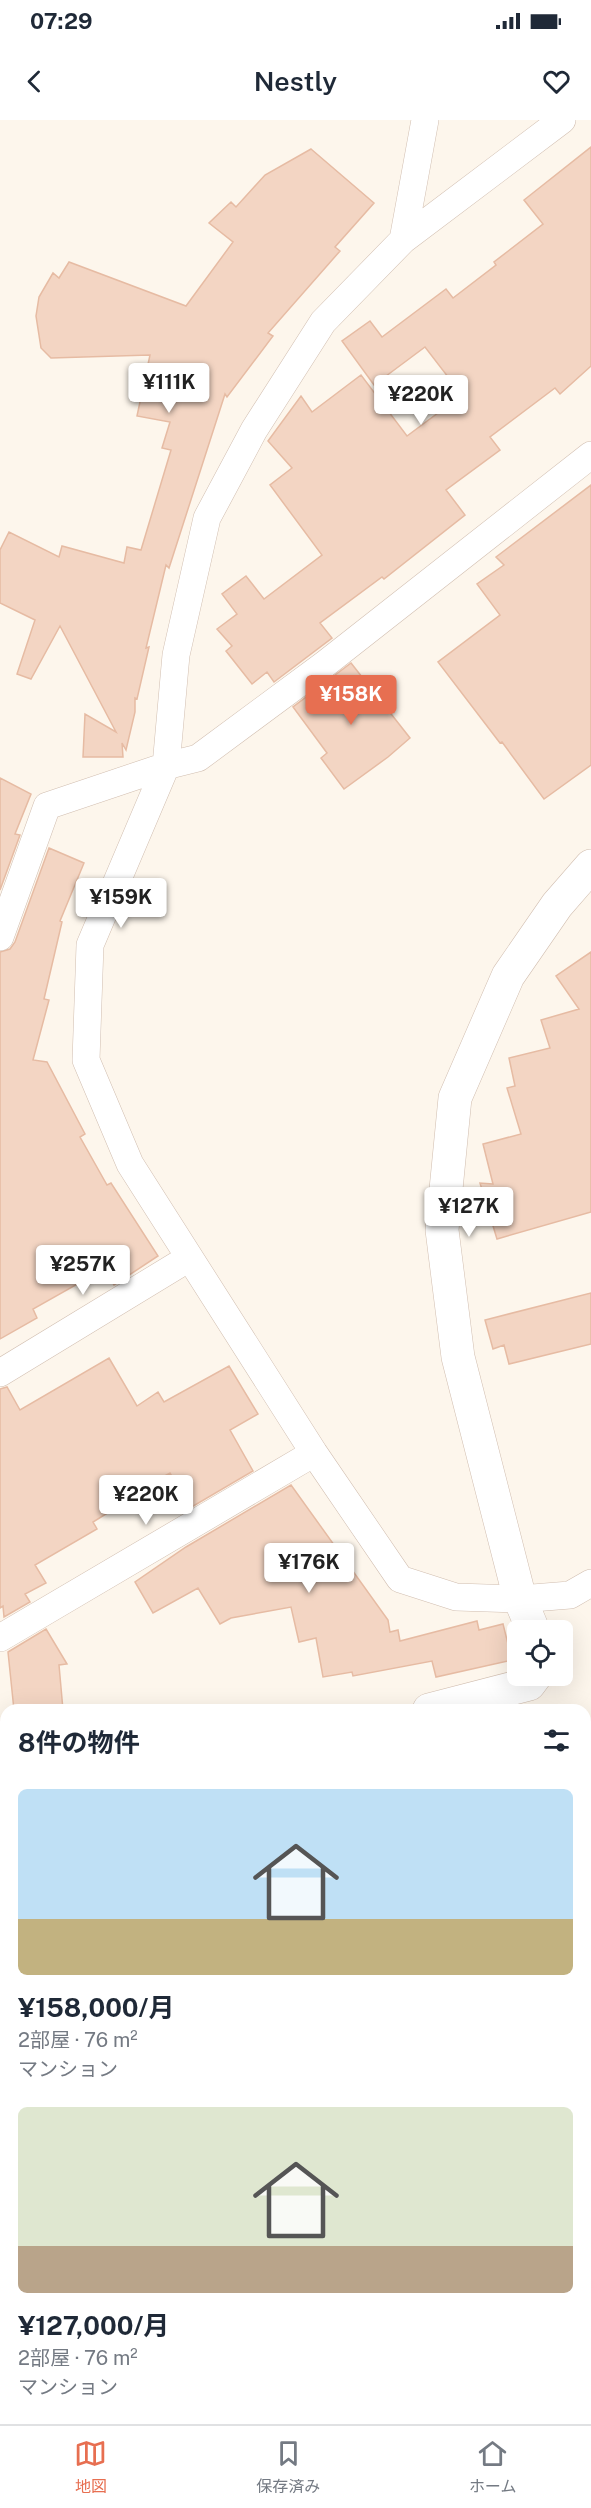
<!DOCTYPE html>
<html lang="ja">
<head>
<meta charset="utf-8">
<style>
	body { margin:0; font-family:"Public Sans","Noto Sans JP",sans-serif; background:#f2f2f3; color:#1f2937; height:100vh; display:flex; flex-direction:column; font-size:22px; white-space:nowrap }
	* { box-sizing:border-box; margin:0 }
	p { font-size:20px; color:#747a83 }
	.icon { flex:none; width:33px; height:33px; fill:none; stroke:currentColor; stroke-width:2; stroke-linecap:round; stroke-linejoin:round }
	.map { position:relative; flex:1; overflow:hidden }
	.details { position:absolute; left:0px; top:1584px; width:591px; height:720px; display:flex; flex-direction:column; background:#fff; border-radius:18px 18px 0 0; box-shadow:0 6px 24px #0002 }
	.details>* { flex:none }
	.fabs { position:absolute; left:507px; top:1500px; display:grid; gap:12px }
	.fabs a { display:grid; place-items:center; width:66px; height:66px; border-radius:9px; background:#fff; box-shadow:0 6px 24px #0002; font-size:30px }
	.price { position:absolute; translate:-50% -51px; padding:0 14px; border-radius:6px; background:#fff; color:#222; font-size:20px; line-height:39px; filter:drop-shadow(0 2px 3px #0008) }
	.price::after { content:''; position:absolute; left:50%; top:36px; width:18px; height:14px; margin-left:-9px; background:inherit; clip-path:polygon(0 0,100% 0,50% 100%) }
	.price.selected { background:#e76f51; color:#fff }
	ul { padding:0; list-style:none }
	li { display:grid; align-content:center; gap:12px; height:318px; padding:0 18px }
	li span { display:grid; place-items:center; height:186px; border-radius:9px; color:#555 }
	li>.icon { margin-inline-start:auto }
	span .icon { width:108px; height:108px; fill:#fffc; stroke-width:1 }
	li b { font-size:26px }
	h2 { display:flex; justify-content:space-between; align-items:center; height:72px; padding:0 18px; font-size:26px }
	.status { display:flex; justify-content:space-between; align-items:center; height:42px; padding:0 30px; background:#fff; direction:ltr }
	.status svg { height:16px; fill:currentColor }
	header { display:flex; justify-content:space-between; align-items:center; height:78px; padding:0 18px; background:#fff; font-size:27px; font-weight:600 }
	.menu { display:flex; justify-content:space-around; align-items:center; height:84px; border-top:2px solid #e0e1e3; background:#fff; font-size:16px; color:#747a83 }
	.menu a { display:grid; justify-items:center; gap:3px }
	.menu .selected { color:#e76f51 }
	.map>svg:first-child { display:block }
	.green { fill:#d8ecc9 }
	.building { fill:#f3d5c3; stroke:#e6bba3; stroke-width:1.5 }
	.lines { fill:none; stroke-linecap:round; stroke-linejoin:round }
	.minor-casing { stroke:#d1beb0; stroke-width:28 }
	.tertiary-casing { stroke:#d1beb0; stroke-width:34 }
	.minor { stroke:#fff; stroke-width:27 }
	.tertiary { stroke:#fff; stroke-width:33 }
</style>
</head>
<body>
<div class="status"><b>07:29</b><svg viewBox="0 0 49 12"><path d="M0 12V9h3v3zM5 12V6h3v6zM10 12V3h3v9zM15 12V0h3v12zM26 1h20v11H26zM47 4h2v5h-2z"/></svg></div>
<header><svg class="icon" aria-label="back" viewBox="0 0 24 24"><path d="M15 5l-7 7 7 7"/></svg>Nestly<svg class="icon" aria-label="heart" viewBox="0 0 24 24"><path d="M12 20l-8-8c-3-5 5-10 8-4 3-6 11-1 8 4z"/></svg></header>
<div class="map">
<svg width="591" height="2304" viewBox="0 0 591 2304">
	<rect width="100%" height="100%" fill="#fdf6ec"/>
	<path class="green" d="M0 1975 6 1977V2262L0 2282Z"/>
	<path class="building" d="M591 27V246L560 274 555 268 490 317 500 330 446 370 465 395 384 459 382 457 320 503 332 518 274 562 267 552 252 564 226 531 232 526 217 509 237 494 222 474 246 456 264 479 322 435 270 365 292 348 268 321 301 276 312 292 361 255 407 316 462 275 425 227 374 265 342 221 370 201 382 217 446 169 453 178 496 145 494 142 543 104 524 80Z
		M311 29 374 83 335 127 340 131 268 213 273 216 227 277 225 274 169 448 166 445 146 528 149 527 137 579 135 578V592L126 630 122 623 123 637H83L85 594 116 612 60 506 31 559 17 554 35 500 0 483V430L9 412 59 437 62 426 124 443 127 427 141 430 171 330 162 328 170 302 137 296 150 235 51 238 41 228 36 196 39 177 53 153 59 158 69 142 186 186 233 122 209 103 231 82 236 87 265 55Z
		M591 365V645L544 679 502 622 500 623 438 542 500 495 477 464 504 445 496 437Z
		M351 543 410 618 388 637 344 669 321 638 327 633 293 587Z
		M0 658 31 674 15 714 20 715 0 770Z
		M49 728 84 743 60 801 62 802 44 879 49 880 33 940 47 942 85 1014 80 1017 107 1065 111 1063 158 1136 114 1165 104 1149 33 1189 37 1198 0 1219V832L10 829 15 822Z
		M591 832V1092L497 1119 480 1063 493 1064 483 1024 521 1014 507 968 515 966 509 938 550 928 541 900 579 889 556 856Z
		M591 1173V1224L509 1244 504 1225 493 1229 485 1200Z
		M109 1238 137 1286 158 1272 164 1282 229 1246 258 1294 230 1310 253 1351 190 1388 170 1353 120 1380 122 1384 93 1402 97 1409 35 1445 46 1463 25 1474 30 1482 4 1497 3 1486 0 1488V1269L7 1267 20 1290Z
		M291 1365 388 1500 390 1512 398 1510 400 1521 477 1501 479 1510 503 1504 512 1540 436 1557 432 1541 353 1556 352 1552 323 1557 316 1518 299 1522 291 1487 231 1498 220 1504 198 1468 153 1493 135 1462 186 1427Z
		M46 1509 67 1544 59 1545 63 1590H14L8 1532Z"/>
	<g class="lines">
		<g class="minor-casing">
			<path id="minor" d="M425 0 403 120 323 202 254 310 207 398 176 535 166 646 90 825 86 940 130 1044 314 1333 400 1459 456 1477 520 1479 570 1475 591 1463
				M403 120 562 0
				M0 817 47 686 166 646 198 638 325 544 591 335
				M0 1253 189 1138
				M0 1518 314 1333
				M0 1841 6 1845
				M585 1971 591 1975
				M585 2160 591 2159
				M158 2298 159 2304
				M51 2304 54 2298"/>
		</g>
		<g class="tertiary-casing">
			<path id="tertiary" d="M533 1510 520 1479 458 1237 442 1110 455 978 508 856 557 785 591 746
				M429 1590 529 1564 535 1556
				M0 1646 6 1645"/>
		</g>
		<use href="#minor" class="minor"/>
		<use href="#tertiary" class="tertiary"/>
	</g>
</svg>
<div class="fabs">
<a><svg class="icon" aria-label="locate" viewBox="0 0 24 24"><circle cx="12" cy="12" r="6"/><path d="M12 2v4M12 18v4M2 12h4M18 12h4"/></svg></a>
</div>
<b class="price" style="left:169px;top:294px">¥111K</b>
<b class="price" style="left:421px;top:306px">¥220K</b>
<b class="price selected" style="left:351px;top:606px">¥158K</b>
<b class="price" style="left:121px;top:809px">¥159K</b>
<b class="price" style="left:469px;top:1118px">¥127K</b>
<b class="price" style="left:83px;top:1176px">¥257K</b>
<b class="price" style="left:146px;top:1406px">¥220K</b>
<b class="price" style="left:309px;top:1474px">¥176K</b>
<section class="details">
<h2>8件の物件<svg class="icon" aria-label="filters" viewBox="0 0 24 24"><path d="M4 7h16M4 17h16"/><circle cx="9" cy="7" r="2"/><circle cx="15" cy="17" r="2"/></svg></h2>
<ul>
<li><span style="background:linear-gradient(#bfe0f5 70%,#c2b280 0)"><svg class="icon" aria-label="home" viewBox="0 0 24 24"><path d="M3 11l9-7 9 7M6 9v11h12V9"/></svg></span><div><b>¥158,000/月</b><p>2部屋 · 76 m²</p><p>マンション</p></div></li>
<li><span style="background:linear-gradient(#dfe7d0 75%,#b9a48a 0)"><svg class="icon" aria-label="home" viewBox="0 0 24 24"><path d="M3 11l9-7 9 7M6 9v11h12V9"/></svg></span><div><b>¥127,000/月</b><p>2部屋 · 76 m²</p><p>マンション</p></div></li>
</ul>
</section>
</div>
<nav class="menu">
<a class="selected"><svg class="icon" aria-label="map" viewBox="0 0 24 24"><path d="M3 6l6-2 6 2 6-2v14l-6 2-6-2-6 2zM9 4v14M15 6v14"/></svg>地図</a>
<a><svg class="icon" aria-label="saved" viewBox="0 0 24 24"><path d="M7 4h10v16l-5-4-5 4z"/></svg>保存済み</a>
<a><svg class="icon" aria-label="home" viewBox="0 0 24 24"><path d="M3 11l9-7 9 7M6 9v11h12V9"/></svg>ホーム</a>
</nav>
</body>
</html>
